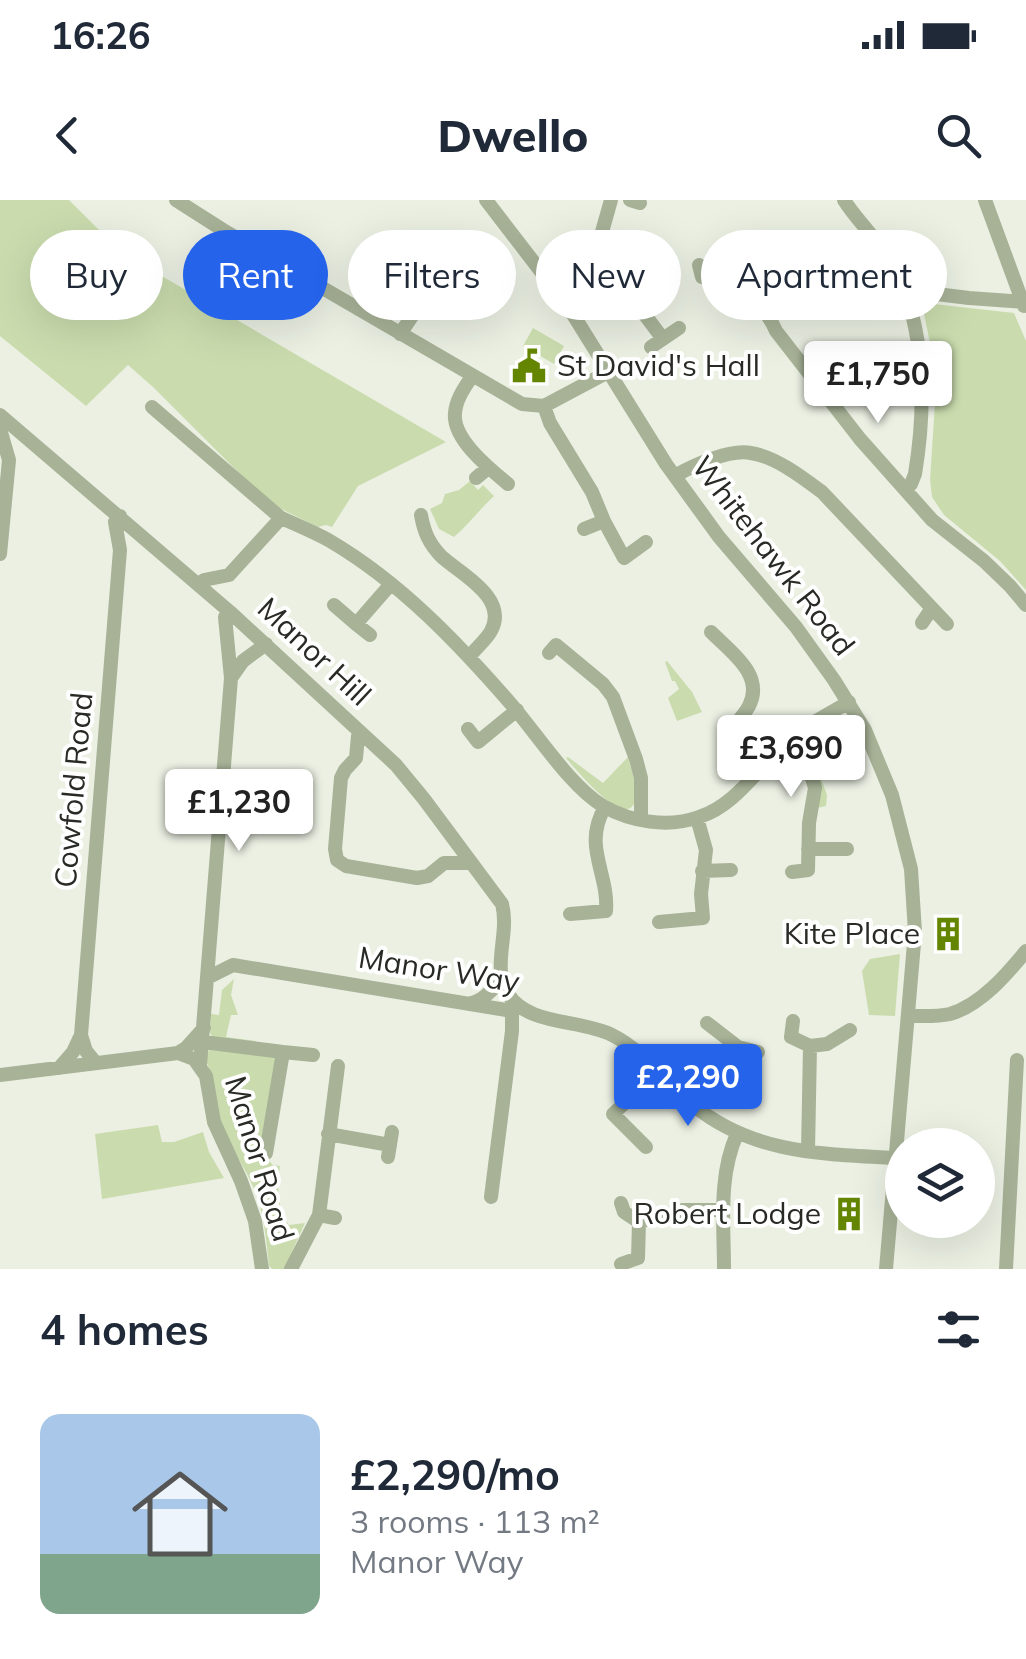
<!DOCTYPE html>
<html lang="en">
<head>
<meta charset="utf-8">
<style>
	body { margin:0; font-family:Mulish,sans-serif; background:#f6f6f7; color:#1f2937; height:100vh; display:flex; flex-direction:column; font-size:38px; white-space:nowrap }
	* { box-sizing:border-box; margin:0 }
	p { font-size:32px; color:#747a83 }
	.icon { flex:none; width:55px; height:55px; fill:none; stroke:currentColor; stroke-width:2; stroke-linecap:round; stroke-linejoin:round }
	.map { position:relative; height:1069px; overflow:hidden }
	.details { display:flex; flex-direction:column; background:#fff; flex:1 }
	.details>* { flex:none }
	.banner { position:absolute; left:30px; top:30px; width:968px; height:90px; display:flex; gap:20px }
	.controls { position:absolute; left:885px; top:928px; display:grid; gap:20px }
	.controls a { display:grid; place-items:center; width:110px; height:110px; border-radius:50%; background:#fff; box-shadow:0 10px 40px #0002; font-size:50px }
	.price { position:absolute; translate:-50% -85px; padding:0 22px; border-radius:10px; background:#fff; color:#222; font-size:32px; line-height:65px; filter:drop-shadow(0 2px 5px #0008) }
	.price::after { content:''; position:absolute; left:50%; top:60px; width:30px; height:22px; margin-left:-15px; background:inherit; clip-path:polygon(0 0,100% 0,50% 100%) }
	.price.selected { background:#2563eb; color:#fff }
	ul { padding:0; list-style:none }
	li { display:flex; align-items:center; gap:30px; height:250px; padding:0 40px }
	li span { display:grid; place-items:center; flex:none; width:280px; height:200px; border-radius:20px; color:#555 }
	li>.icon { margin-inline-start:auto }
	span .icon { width:120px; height:120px; fill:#fffc; stroke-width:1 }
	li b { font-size:42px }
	h2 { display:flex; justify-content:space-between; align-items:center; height:120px; padding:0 40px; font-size:42px }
	.tag { padding:0 35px; border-radius:45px; background:#fff; box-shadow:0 10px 40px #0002; font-size:35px; line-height:90px }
	.tag.selected { background:#2563eb; color:#fff }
	.status { display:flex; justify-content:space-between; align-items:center; height:70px; padding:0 50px; background:#fff; direction:ltr }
	.status svg { height:28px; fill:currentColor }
	header { display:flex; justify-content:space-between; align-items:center; height:130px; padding:0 40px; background:#fff; font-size:45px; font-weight:800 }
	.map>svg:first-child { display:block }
	.green { fill:#cadcae }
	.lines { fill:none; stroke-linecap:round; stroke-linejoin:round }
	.minor { stroke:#a7b297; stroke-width:14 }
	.labels { text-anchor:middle; stroke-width:8; stroke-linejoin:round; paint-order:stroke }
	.poi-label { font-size:30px; fill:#282a25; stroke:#fff; text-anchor:end }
	.street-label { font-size:30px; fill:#282a25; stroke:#fff }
</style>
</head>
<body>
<div class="status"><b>16:26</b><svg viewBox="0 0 49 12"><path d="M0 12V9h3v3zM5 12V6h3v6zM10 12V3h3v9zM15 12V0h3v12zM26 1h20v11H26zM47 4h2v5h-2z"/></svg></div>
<header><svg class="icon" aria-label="back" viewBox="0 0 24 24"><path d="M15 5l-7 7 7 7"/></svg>Dwello<svg class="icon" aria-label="search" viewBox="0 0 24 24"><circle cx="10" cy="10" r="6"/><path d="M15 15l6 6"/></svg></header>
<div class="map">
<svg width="1026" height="1069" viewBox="0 0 1026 1069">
	<rect width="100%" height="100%" fill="#ebf0e3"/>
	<path class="green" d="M0 0H69L97 28 148 68 446 242 358 286 332 327 326 325 318 327 269 303 153 187 128 165 86 206 0 136Z
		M925 103 1014 113 1026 141V390L1000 361 944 315 932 297 930 280 936 188 934 162 923 109Z
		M533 128 564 146 554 164 523 146Z
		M470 281 478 290 483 285 494 296C479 310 469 324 454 337L439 329 430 309 442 303 445 294 459 290Z
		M667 461 692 492 702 512 677 521 668 498 679 489 675 481H672L665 462Z
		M825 521 847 528 854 540 813 557 827 595 826 606 817 608 796 542Z
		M568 557 603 583 628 557C631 569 637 584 636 597 630 637 573 566 566 558Z
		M900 754 895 816 869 815 862 771 870 759Z
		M234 779 231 795 238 815H231L226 837 256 841 255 845 213 838 210 833 211 814 219 815 222 790Z
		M210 849 276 855 261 943 255 952 261 961H269L273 965 280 966C277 986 277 1008 289 1025L305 1023 284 1069H272L269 1066C266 1038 264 1008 251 982 243 965 232 950 225 933 214 908 215 881 205 857Z
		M158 925 162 942H174L203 932 209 952 224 978 102 999 95 934Z"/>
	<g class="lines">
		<path class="minor" d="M176 0 223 30 522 204 544 206 608 172
			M486 0 569 108 666 264 719 337 796 427 834 480 865 530 892 595 911 669 915 732 886 1069
			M630 0 640 3
			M844 0C859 24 882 43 895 68 926 130 926 207 915 274L911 284 906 289
			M985 0 1024 106
			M436 44 453 55
			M593 55 630 95 663 139
			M699 65 702 77C735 90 761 96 776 131L860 239 932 320 984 361 1010 386 1026 405
			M554 87 593 55 598 46 611 0
			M904 90 969 98 1026 102
			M754 98 771 81
			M400 134 453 55 464 42
			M651 147 679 128
			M472 176C465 187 456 199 455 213 452 239 490 269 508 284
			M544 206 550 223 592 292 604 321 624 358 646 342
			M152 207 281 318
			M0 215 230 412 396 565 424 599 502 704C510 734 491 766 508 794 528 826 580 819 612 835 646 852 664 882 693 905 753 954 823 954 896 958
			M0 229 9 260 0 354
			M675 276C693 265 730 249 751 253 776 257 802 277 822 292L947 424
			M476 278 488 268
			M421 315C424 332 429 344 442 357 461 374 509 398 491 431 486 440 476 448 470 456
			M584 329 604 321
			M199 385 204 380 229 375 281 318C297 325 314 332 330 341 400 382 458 443 511 504 537 534 570 586 603 606 631 622 668 628 699 617 735 606 758 568 785 544 804 526 827 515 849 502
			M334 405 356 424 390 385
			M922 423 932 408
			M356 424 370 435
			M711 432C731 452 765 475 749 506 742 519 731 527 725 539 726 555 740 568 752 577
			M549 453 556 445 603 484 613 497 636 559 641 578V620
			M231 478 243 461 266 444
			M739 521 755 541
			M468 529 478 542 517 510
			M361 533 358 536 356 558 345 570 341 578 335 649 337 660 346 666 417 678 428 676 444 663H471
			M785 544 812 578 815 588 809 623 808 670 792 672
			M808 649H847
			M702 671 731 670
			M570 714 606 711C609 673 582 646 605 607
			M659 722 703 718 701 694 706 650 697 618
			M207 778 233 765 512 811 517 806
			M469 804C488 799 488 789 503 783
			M909 816C922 816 937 817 950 814 981 805 1007 774 1026 751
			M793 821 791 837 810 846 808 951
			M204 828 186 848 178 853 194 859 206 876 214 922 241 981 255 1021 262 1069
			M81 835 120 350 115 322 120 316
			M203 842 283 852 266 953
			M810 846 827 844 850 830
			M738 847 758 852
			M283 852 313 855
			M200 865 231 478 225 417 230 412
			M59 868 73 852 81 835 86 851 95 862
			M0 875 178 853
			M691 904 738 847 707 823
			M328 934 390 945
			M646 947 613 914 659 871
			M388 957 392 932
			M491 997 512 831V811
			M621 1003 624 1012 639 1022
			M319 1015 335 1018
			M621 1064 638 1058 639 1022 683 1010H724
			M291 1069 319 1015 338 866
			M724 1069C724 1024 718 976 737 934
			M1006 1069 1017 860"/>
	</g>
	<defs>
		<g id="civic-bare" transform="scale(2.7)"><path d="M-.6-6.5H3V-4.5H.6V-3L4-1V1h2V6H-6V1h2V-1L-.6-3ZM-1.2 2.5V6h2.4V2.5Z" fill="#648500" stroke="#fff" stroke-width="2.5" paint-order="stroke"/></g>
		<g id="building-bare" transform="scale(2.7)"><path d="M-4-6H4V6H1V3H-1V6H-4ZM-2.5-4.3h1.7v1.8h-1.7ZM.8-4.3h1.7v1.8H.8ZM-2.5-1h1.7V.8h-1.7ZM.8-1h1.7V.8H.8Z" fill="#648500" stroke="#fff" stroke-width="2.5" paint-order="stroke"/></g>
	</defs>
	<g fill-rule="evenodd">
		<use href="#civic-bare" x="529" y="166"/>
		<use href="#building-bare" x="948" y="734"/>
		<use href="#building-bare" x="849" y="1014"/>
	</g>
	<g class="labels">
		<g class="poi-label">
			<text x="557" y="176" text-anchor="start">St David's Hall</text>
			<text x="920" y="744">Kite Place</text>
			<text x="821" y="1024">Robert Lodge</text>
		</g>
		<g class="street-label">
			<text transform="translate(773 356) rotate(52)" y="10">Whitehawk Road</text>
			<text transform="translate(314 452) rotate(43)" y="10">Manor Hill</text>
			<text transform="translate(74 590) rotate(-85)" y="10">Cowfold Road</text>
			<text transform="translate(439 770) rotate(9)" y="10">Manor Way</text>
			<text transform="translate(259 959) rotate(73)" y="10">Manor Road</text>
		</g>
	</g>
</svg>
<div class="controls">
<a><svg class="icon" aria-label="layers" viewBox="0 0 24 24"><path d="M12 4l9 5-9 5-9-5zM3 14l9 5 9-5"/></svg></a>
</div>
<b class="price" style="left:878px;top:226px">£1,750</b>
<b class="price" style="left:791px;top:600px">£3,690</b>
<b class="price" style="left:239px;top:654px">£1,230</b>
<b class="price selected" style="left:688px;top:929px">£2,290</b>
<div class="banner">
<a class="tag">Buy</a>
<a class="tag selected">Rent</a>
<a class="tag">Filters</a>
<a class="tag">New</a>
<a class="tag">Apartment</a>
</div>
</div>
<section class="details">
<h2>4 homes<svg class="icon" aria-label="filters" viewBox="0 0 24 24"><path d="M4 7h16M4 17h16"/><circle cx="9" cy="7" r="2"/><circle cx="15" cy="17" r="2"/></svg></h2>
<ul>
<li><span style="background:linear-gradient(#a9c7e8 70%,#7fa58c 0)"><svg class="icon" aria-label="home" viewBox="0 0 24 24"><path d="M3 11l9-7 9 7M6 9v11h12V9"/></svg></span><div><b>£2,290/mo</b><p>3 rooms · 113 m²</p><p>Manor Way</p></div></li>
</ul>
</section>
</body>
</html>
